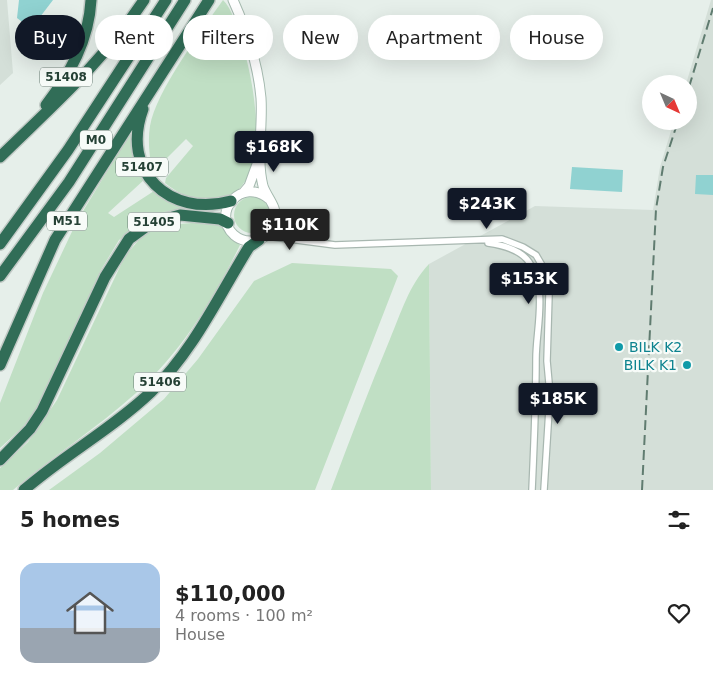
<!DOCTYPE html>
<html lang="en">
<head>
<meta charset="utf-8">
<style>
	body { margin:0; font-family:"DejaVu Sans",sans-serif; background:#f6f6f6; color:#222; height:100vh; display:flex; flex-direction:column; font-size:19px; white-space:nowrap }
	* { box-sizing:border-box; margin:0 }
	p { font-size:16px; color:#767676 }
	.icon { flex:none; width:28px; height:28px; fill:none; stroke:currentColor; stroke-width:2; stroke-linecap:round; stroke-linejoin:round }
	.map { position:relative; height:490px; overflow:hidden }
	.panel { display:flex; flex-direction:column; background:#fff; flex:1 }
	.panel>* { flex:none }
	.banner { position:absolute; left:15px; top:15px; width:684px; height:45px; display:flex; gap:10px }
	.needle { width:32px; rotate:136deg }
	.buttons { position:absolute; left:642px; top:75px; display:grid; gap:10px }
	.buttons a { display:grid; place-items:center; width:55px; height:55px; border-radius:50%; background:#fff; box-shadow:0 5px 20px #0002; font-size:25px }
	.price { position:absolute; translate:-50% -42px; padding:0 11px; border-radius:5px; background:#111827; color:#fff; font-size:16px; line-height:32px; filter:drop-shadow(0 1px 2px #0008) }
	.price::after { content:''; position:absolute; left:50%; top:30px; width:15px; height:11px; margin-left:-8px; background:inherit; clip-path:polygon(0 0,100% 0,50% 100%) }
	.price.active { background:#222; color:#fff }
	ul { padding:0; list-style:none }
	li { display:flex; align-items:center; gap:15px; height:125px; padding:0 20px }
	li span { display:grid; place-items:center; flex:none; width:140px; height:100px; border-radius:15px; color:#555 }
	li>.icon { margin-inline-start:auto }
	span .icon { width:60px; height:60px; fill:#fffc; stroke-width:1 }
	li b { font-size:21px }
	h2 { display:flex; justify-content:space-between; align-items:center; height:60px; padding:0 20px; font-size:21px }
	.pill { padding:0 18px; border-radius:22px; background:#fff; box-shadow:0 5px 20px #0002; font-size:18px; line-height:45px }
	.pill.active { background:#111827; color:#fff }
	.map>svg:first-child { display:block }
	.built { fill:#d4dfd8 }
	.green { fill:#c0dfc4 }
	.water { fill:#90d2d1 }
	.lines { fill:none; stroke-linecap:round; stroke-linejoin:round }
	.street-casing { stroke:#a8b7b0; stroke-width:8 }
	.secondary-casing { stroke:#a5baaf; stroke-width:11 }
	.highway-casing { stroke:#c2cac6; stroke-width:14 }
	.street { stroke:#fff; stroke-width:5.5 }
	.secondary { stroke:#fff; stroke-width:9 }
	.highway { stroke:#316d57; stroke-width:11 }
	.rail { stroke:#607c70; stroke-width:2; stroke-dasharray:10 5; stroke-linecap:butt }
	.culture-dot { fill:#0f9aa8; stroke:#f7fbf8; stroke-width:2 }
	.labels { text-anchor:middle; stroke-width:4.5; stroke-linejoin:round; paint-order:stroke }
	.shield { fill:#f7fbf8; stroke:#647970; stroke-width:1 }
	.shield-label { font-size:12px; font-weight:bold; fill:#254135 }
	.culture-label { font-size:14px; fill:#0d838f; stroke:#f7fbf8; text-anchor:start }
</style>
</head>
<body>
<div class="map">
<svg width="713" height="490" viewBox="0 0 713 490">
	<rect width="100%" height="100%" fill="#e6efea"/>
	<path class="built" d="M0 0H7L13 73 0 85Z
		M711 0H713V490H431L429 264 535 206 653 210 660 167 674 121H689V84H686Z"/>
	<path class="green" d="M223 0C231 7 237 26 240 37 254 77 279 198 211 200 193 201 179 194 165 183L166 178 193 146 186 139 157 168 151 164C149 151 148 139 150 126 156 91 202 30 223 0Z
		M134 127 145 179 108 213 114 217 154 191 171 203 204 211 161 212 144 221 119 240 101 270 37 408 23 427 0 448V403L43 293 77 221Z
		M234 215a18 18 0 1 1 36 0a18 18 0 1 1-36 0Z
		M204 222 222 225 232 240 240 245C213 300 182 351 136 393 97 428 53 456 13 490H0V468L28 442 57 400 125 256 144 234 167 225Z
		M292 263 391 269 398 276 315 490H49L100 453 164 399 198 359 254 281Z
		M429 264 431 490H331C350 439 369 389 390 339 401 313 409 285 429 264Z"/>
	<path class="water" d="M19 0H53L40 17 25 24 17 18Z
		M572 167 623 170 622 192 570 189Z
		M696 175H713V195L695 194Z"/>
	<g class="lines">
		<g class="street-casing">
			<path id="street" d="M276 219 284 229 309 241
				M266 236 335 245 502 239 523 247 536 255 547 274 549 294 547 361 550 394 544 490
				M488 243C502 245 520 249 529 262 548 290 536 328 536 359 536 403 534 446 532 490"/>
		</g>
		<g class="secondary-casing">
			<path id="secondary" d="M233 0C247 31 258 64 261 98 263 126 256 158 263 186 267 198 278 207 275 221 272 240 248 247 234 235 210 213 242 176 269 199
				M243 193 249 186 260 156"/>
		</g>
		<g class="highway-casing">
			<path id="highway" d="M46 105C70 74 89 40 91 0
				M143 109C120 171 169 218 231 201
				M0 157C53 105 103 62 144 0
				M0 244 68 150 166 0
				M0 276 69 182 185 0
				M0 365 55 240 209 0
				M0 460 30 429 42 411 105 277 129 239 151 223 180 215 220 219 228 223
				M24 490C64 455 112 429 151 392 194 350 218 297 249 247L259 240"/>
		</g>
		<use href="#street" class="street"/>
		<use href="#secondary" class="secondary"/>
		<use href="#highway" class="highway"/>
		<path class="rail" d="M689 87 713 8
			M642 490 656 209 663 167 678 121"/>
	</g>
	<g class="culture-dot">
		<circle cx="619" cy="347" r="5"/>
		<circle cx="687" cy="365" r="5"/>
	</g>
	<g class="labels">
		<g class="shield">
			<rect x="40" y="67.5" width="52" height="19" rx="4"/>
			<rect x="80" y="130.5" width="32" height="19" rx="4"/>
			<rect x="116" y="157.5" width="52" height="19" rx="4"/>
			<rect x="47" y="211.5" width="40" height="19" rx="4"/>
			<rect x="128" y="212.5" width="52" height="19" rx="4"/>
			<rect x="134" y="372.5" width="52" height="19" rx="4"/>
		</g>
		<g class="shield-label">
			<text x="66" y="81">51408</text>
			<text x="96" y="144">M0</text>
			<text x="142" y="171">51407</text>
			<text x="67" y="225">M51</text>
			<text x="154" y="226">51405</text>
			<text x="160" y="386">51406</text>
		</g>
		<g class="culture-label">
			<text x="629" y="352">BILK K2</text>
			<text x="677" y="370" text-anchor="end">BILK K1</text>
		</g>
	</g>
</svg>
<div class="buttons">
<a><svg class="needle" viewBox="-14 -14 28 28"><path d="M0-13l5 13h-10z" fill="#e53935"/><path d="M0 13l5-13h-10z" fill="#767676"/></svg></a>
</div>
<b class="price" style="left:274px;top:173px">$168K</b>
<b class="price" style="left:487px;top:230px">$243K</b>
<b class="price active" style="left:290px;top:251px">$110K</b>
<b class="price" style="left:529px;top:305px">$153K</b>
<b class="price" style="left:558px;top:425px">$185K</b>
<div class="banner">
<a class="pill active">Buy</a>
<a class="pill">Rent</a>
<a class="pill">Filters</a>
<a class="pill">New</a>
<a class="pill">Apartment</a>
<a class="pill">House</a>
</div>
</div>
<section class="panel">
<h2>5 homes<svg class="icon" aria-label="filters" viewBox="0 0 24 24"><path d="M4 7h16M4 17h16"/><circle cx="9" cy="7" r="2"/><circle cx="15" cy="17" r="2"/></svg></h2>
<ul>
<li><span style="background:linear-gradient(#a9c7e8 65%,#9aa5b1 0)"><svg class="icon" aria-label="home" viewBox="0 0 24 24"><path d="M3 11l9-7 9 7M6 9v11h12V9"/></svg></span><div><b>$110,000</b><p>4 rooms · 100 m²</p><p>House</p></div><svg class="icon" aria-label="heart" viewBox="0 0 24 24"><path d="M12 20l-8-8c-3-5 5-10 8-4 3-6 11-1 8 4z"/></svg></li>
</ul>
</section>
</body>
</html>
